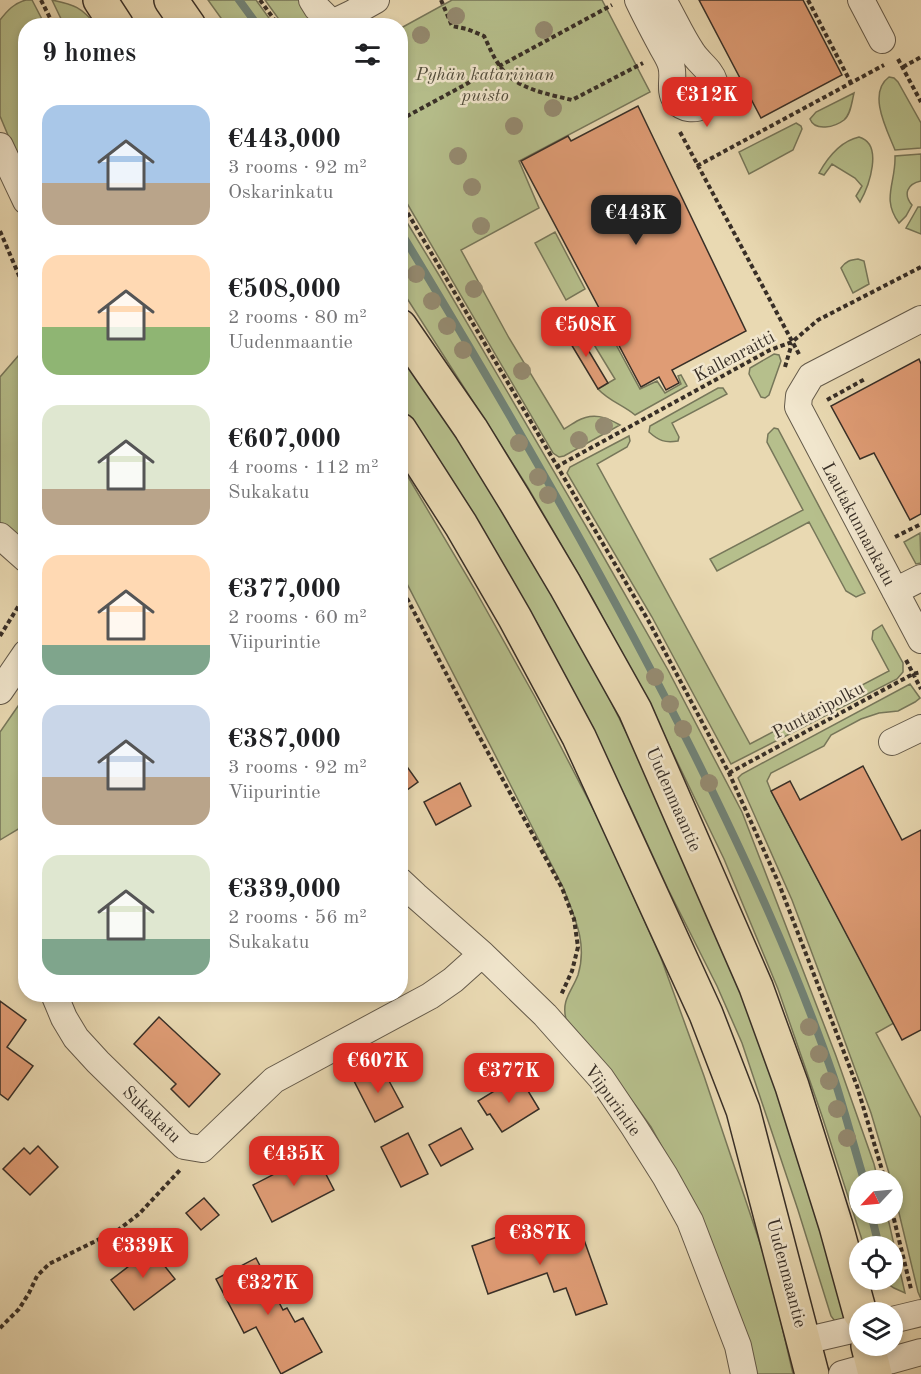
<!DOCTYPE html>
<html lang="en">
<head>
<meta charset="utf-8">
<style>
	body { margin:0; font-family:"Old Standard TT",serif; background:#f6f6f6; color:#202124; height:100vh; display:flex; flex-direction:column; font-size:22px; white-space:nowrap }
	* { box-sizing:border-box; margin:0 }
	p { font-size:20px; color:#757577 }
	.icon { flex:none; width:33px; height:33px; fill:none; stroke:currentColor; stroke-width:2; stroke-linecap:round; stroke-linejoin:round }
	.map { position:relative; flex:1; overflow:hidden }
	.panel { position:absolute; left:18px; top:18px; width:390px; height:984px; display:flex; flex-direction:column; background:#fff; border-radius:24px; box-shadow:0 3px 9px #0003 }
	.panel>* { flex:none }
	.needle { width:39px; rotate:244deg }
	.fabs { position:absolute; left:849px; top:1170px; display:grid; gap:12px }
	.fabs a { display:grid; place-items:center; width:54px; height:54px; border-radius:50%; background:#fff; box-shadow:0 3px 9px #0003; font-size:30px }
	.price { position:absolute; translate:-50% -51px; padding:0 14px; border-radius:12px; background:#d93025; color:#fff; font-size:20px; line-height:39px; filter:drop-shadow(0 2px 3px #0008) }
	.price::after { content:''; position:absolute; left:50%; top:36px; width:18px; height:14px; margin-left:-9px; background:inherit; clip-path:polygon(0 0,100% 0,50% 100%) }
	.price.selected { background:#222; color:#fff }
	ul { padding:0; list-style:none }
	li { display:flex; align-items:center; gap:18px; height:150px; padding:0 24px }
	li span { display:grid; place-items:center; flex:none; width:168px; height:120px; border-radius:18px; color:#555 }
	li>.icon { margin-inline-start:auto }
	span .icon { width:72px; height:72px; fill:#fffc; stroke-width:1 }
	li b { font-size:26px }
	h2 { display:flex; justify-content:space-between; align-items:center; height:72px; padding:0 24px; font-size:26px }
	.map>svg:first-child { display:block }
	.green { fill:#b6bf8c; stroke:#77775a; stroke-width:1.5 }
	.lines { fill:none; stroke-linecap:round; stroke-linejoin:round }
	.stream { stroke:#718276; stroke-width:8 }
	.building { fill:#df9c75; stroke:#382f27; stroke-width:1.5 }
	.minor-casing { stroke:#645a4a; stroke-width:28 }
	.major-casing { stroke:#382f27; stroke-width:36 }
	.path { stroke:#382f27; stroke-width:4; stroke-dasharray:4.5 3; stroke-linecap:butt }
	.minor { stroke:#f1e6cd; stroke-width:26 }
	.major { stroke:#e9d9b2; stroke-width:33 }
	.tree { fill:#958b71 }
	.labels { text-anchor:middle; stroke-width:5; stroke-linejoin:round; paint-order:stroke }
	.park-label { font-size:18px; font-style:italic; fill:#514c3b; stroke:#f1e6cd }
	.street-label { font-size:18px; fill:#382f27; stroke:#f1e6cd }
</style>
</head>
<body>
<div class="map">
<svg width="921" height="1374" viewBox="0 0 921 1374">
	<rect width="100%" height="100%" fill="#e9d9b2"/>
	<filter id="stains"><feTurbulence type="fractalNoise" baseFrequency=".00333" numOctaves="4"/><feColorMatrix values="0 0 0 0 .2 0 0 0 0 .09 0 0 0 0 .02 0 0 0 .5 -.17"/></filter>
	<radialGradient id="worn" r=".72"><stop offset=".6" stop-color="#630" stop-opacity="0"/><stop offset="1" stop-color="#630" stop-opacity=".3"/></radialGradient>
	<path class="green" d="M26 0H32L45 25 26 26 25 176 0 116V20C7 11 14 3 26 0Z
		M52 0C75 5 81 7 96 25H64Z
		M208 0H256L274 25H226Z
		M265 0H300L319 25H283Z
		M452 0H602L650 92 519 161 539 208 461 250 509 338 564 429C568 427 572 424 577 421 593 412 606 417 620 425L564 456 559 457 553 453 401 193V28Z
		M889 77 894 78 898 82 921 123V148L895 150C887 130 867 93 889 77Z
		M854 93C852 101 851 114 844 120 835 127 815 132 810 119L816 112Z
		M796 123 801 126 802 129 793 150 749 174 739 152Z
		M859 137C884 144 869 186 860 202L856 196 862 186 855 178 832 164 824 175 819 173C828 157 841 141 859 137Z
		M921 154V181C907 184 903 194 912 205L906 216 899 223C881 199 896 183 895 156Z
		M918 207H921V234L906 228Z
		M400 211 439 275 594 540 668 670 742 812 836 1056 874 1164 878 1180H860V1214H887L905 1293 894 1288 882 1280H892V1246H864L822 1116 778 989 724 859 656 718 593 599 527 486 401 289Z
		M555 232 585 289 566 300 535 243Z
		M858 259 864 261 869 284 853 293 841 268C846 261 850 260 858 259Z
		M600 315 640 389 657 381 665 393 681 384 678 376 681 375 687 386 635 415C623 405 609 401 598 389L615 379 582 325Z
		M25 348V546L0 523V377Z
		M400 351 422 381 483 478 551 591 608 696 649 778 725 943 808 1172 848 1323 837 1324 831 1316 798 1210 742 1043 717 986 668 889 629 804 541 630 469 510 401 407Z
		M774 354 779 355 781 361 769 395 765 398 761 397 749 374 750 368Z
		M718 388H723L727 394 672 423 679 437 678 441C665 443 659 441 649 432L650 426Z
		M774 428 778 429 865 593 856 597 846 591 809 522 717 571 710 559 803 510 767 442 768 434Z
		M629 436 630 441 627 447 597 464 750 744 889 671 872 639 873 631 882 625 903 663V672L897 679 731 764 652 617 567 473 570 467Z
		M401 465 474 588 535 697 603 828 661 958 704 1076 769 1270 793 1374H754L686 1190 651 1127 615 1077 566 1019C561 1000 572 991 578 975 588 943 574 916 563 887L401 572Z
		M920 533 921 563 916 564 904 542Z
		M910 684 920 698 915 702 898 711 879 713 861 719 831 735 824 746 771 773 767 781 771 791 894 1023 876 1033 921 1118V1299L918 1292 893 1188 892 1180H891L871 1113 833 1009 792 900 738 778 742 774Z
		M25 696V825L0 840V732Z"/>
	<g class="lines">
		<path class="stream" d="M239 0 258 26
			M400 231C504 403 605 576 695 756 747 861 796 967 834 1078 845 1112 854 1147 864 1180
			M871 1214 879 1246"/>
	</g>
	<path class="building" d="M699 0H803L842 75 761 118Z
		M638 106 746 331 672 370 679 383 666 390 659 377 641 387 521 161 568 136 571 141Z
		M575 328 608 383 598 389 565 334Z
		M919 359 921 364V514L910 520 874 453 860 459 831 406Z
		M400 757 418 782 400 795Z
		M863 766 902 840 921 830V1030L902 1040 771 791 790 781 800 800Z
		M460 783 471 806 436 825 424 802Z
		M0 1001 26 1020 7 1047 33 1066 8 1100 0 1094Z
		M159 1017 220 1074 189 1107 171 1089 176 1084 134 1044Z
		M381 1066 403 1107 375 1122 354 1081Z
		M519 1076 539 1109 502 1132 490 1114 487 1115 478 1101Z
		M461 1128 473 1149 441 1166 429 1145Z
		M408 1133 428 1174 401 1187 381 1147Z
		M38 1146 58 1167 30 1195 3 1169 24 1148 30 1154Z
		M315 1153 334 1190 272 1222 253 1185Z
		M204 1198 219 1215 201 1230 186 1213Z
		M536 1223 546 1251 583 1237 607 1304 576 1315 566 1288 554 1292 547 1273 488 1294 472 1246Z
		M151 1249 175 1279 134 1310 111 1280Z
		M256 1258 283 1310 287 1308 295 1322 303 1318 322 1352 281 1374 256 1327 244 1333 216 1279Z"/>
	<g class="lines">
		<g class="minor-casing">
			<path id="minor" d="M312 0 317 8 332 23 351 14 376 0
				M638 0C645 15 653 30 661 45 664 51 669 58 671 65 675 77 668 90 676 101 691 118 720 103 714 81 711 70 698 62 692 52 681 36 673 17 663 0
				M861 0 882 40
				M0 146 26 201
				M921 319 811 376 799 396 798 407 921 640
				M0 536 26 559
				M895 591 921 578
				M0 691 26 653
				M892 742 921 728
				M400 881 416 896 482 954 545 1015 601 1078 634 1127 665 1176 690 1221 738 1346 744 1374
				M54 994 64 1018 76 1038 98 1062 184 1146 202 1149 274 1080 430 996 453 980 482 954
				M892 1320 921 1313
				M804 1341 860 1328
				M842 1374 921 1352"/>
		</g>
		<g class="major-casing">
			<path id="major" d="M100 0 117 26
				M171 0 189 26
				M400 326 471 429 514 499 565 585 635 710 756 987 792 1086 836 1226 860 1313
				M400 430 461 525 515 618 579 737 706 1014 743 1110 812 1374
				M868 1346 875 1374"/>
		</g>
		<path class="path" d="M41 0 54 26
			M260 0 279 26
			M441 0 452 26 467 29 484 36C489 46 493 57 500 66 515 89 548 94 572 100L643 63
			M808 0 851 83
			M898 59 921 102
			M903 67 921 57
			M400 120 612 5
			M680 132 800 356
			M697 166 884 65
			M400 200 648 620 729 773 779 884 857 1086 885 1180
			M0 231 26 292
			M785 367 792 343
			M827 400 865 379
			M556 467 770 350 792 342 818 320 921 267
			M895 537 921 524
			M400 585 473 725 562 888 574 919 578 947 572 971 561 995
			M0 636 26 594
			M906 660 921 689
			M729 773 913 674 921 672
			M892 1211 911 1289
			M0 1328 19 1309 29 1293 37 1276 49 1264 118 1230 139 1214 180 1170"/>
		<use href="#minor" class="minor"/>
		<use href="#major" class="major"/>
	</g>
	<g class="tree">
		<circle cx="456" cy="16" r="9"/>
		<circle cx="544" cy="30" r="9"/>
		<circle cx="421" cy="35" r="9"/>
		<circle cx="553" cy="108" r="9"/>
		<circle cx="514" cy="126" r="9"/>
		<circle cx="458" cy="156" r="9"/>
		<circle cx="472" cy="187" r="9"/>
		<circle cx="481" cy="226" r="9"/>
		<circle cx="416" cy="274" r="9"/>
		<circle cx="474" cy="289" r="9"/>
		<circle cx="432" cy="301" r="9"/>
		<circle cx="447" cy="326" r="9"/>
		<circle cx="463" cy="350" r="9"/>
		<circle cx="522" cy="371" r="9"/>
		<circle cx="604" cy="426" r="9"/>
		<circle cx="579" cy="440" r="9"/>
		<circle cx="519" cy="443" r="9"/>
		<circle cx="538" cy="477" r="9"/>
		<circle cx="548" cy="495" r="9"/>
		<circle cx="655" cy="677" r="9"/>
		<circle cx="670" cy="704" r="9"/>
		<circle cx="683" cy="729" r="9"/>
		<circle cx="709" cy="783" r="9"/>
		<circle cx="809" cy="1027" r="9"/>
		<circle cx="819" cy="1054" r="9"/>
		<circle cx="829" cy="1081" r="9"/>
		<circle cx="837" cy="1109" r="9"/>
		<circle cx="847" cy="1138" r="9"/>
	</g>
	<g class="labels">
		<g class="park-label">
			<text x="485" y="80">Pyhän katariinan<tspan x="485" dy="21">puisto</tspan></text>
		</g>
		<g class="street-label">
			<text transform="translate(734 356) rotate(-28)" y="6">Kallenraitti</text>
			<text transform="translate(859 524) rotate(62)" y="6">Lautakunnankatu</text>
			<text transform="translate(818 710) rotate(-28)" y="6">Puntaripolku</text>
			<text transform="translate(674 799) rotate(66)" y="6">Uudenmaantie</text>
			<text transform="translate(613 1100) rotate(54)" y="6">Viipurintie</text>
			<text transform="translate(152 1114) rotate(44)" y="6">Sukakatu</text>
			<text transform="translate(787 1273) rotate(75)" y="6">Uudenmaantie</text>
		</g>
	</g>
	<rect width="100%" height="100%" filter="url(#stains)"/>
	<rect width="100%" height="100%" fill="url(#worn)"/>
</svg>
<div class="fabs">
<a><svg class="needle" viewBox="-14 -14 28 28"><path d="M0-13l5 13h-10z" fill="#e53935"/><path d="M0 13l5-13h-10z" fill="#757577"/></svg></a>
<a><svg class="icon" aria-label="locate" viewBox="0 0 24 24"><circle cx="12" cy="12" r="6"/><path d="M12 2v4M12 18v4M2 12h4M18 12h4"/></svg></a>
<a><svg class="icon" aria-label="layers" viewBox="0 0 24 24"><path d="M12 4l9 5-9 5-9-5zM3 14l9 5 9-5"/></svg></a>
</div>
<b class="price" style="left:707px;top:128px">€312K</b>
<b class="price selected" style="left:636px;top:246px">€443K</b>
<b class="price" style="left:586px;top:358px">€508K</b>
<b class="price" style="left:378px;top:1094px">€607K</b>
<b class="price" style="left:509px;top:1104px">€377K</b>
<b class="price" style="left:294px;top:1187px">€435K</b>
<b class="price" style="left:540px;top:1266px">€387K</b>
<b class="price" style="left:143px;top:1279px">€339K</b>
<b class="price" style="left:268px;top:1316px">€327K</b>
<section class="panel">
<h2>9 homes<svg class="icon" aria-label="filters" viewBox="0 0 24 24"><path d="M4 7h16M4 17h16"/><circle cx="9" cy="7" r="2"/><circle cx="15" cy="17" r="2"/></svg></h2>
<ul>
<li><span style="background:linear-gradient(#a9c7e8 65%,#b9a48a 0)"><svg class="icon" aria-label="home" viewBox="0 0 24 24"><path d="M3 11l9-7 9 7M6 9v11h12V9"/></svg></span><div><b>€443,000</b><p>3 rooms · 92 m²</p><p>Oskarinkatu</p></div></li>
<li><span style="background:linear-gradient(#ffd9b3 60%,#8fb573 0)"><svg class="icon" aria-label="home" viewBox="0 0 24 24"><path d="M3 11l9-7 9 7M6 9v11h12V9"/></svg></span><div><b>€508,000</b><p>2 rooms · 80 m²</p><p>Uudenmaantie</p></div></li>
<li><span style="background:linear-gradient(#dfe7d0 70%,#b9a48a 0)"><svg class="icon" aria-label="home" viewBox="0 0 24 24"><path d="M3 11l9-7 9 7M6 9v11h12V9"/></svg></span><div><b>€607,000</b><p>4 rooms · 112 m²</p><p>Sukakatu</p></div></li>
<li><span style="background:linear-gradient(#ffd9b3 75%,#7fa58c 0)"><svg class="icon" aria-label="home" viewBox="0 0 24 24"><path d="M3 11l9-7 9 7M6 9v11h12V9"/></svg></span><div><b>€377,000</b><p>2 rooms · 60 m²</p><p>Viipurintie</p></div></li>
<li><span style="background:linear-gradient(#c9d6e8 60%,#b9a48a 0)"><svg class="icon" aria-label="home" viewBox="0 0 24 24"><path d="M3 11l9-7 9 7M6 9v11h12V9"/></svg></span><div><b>€387,000</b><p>3 rooms · 92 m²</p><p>Viipurintie</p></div></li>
<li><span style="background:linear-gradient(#dfe7d0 70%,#7fa58c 0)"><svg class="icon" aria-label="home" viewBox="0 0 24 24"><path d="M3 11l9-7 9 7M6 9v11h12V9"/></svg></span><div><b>€339,000</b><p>2 rooms · 56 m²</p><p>Sukakatu</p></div></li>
</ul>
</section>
</div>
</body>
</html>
